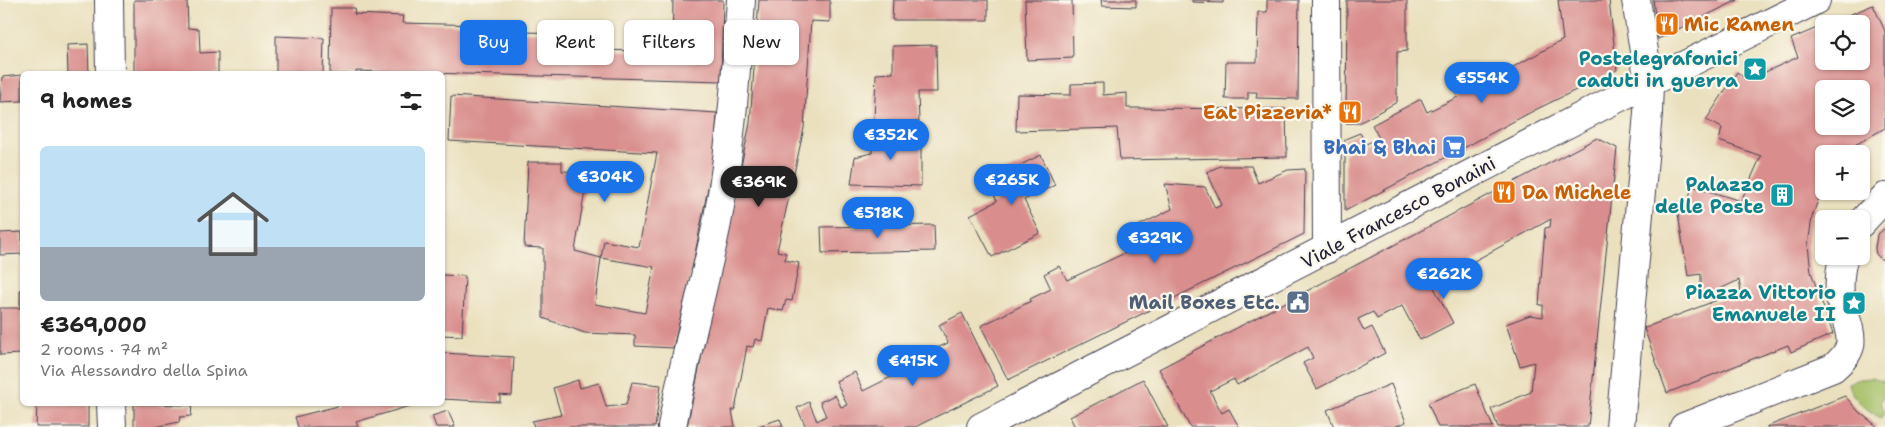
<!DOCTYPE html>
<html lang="en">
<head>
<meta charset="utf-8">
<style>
	body { margin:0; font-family:"Shantell Sans",sans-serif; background:#f2f2f2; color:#222; height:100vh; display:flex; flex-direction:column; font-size:19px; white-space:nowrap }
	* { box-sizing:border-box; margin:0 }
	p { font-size:16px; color:#767676 }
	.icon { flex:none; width:28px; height:28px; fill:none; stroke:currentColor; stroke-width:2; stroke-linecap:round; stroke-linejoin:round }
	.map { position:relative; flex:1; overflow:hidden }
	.drawer { position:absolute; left:20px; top:71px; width:425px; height:335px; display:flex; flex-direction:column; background:#fff; border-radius:8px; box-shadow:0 1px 4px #0004 }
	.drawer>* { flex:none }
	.guide { position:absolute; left:460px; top:20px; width:475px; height:45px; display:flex; gap:10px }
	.buttons { position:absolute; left:1815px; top:15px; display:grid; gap:10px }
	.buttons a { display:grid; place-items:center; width:55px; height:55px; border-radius:8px; background:#fff; box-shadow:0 1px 4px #0004; font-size:25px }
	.price { position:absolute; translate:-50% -42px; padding:0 11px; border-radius:18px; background:#1a73e8; color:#fff; font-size:16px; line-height:32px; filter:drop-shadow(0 1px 2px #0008) }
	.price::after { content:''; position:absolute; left:50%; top:30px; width:15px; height:11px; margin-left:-8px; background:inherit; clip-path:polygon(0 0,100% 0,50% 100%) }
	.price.on { background:#222; color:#fff }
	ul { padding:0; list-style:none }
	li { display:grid; align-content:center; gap:10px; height:265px; padding:0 20px }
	li span { display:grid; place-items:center; height:155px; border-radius:8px; color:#555 }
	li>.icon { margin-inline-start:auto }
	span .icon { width:90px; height:90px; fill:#fffc; stroke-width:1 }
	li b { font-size:21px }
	h2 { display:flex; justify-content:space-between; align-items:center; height:60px; padding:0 20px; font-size:21px }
	.chip { padding:0 18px; border-radius:8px; background:#fff; box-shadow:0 1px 4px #0004; font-size:18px; line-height:45px }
	.chip.on { background:#1a73e8; color:#fff }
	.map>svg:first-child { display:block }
	.green { fill:#a4bf66; stroke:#637050 }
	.building { fill:#d98e8d; fill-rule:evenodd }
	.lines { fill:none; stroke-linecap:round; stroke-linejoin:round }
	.minor-casing { stroke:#403e4f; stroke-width:30 }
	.major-casing { stroke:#403e4f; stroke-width:30 }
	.minor { stroke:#fff; stroke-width:28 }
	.major { stroke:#fff; stroke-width:28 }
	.labels { text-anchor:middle; stroke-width:4.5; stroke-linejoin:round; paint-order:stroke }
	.food-label { font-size:19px; font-weight:bold; fill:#c56008; stroke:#fbf7ec; text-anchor:start }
	.culture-label { font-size:19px; font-weight:bold; fill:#0d838f; stroke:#fbf7ec; text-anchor:end }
	.shop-label { font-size:19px; font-weight:bold; fill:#366cbe; stroke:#fbf7ec; text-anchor:end }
	.street-label { font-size:19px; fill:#22223b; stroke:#fbf7ec }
	.service-label { font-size:19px; font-weight:bold; fill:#4e5e75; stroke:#fbf7ec; text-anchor:end }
</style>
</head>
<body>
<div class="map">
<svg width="1885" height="427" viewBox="0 0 1885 427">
	<rect width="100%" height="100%" fill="#fbf7ec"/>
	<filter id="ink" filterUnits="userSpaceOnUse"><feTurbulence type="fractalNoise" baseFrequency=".02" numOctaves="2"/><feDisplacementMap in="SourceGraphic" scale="10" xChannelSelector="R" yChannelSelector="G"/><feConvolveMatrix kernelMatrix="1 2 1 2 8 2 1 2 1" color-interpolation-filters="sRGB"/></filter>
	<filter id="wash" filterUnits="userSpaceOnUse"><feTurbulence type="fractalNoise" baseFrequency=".0096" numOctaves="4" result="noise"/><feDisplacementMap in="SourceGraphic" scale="20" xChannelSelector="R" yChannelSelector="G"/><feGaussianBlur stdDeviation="1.12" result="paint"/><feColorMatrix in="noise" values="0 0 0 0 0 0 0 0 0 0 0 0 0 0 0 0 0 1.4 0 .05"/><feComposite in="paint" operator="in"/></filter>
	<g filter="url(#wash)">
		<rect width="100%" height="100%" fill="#eae0be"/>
		<path class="green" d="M1872 378 1885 382V395L1880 402 1885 412 1881 418C1868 411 1851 398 1848 383L1859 379Z"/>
		<g id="blocks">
			<path class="building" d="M134 0H187L188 28 199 29 200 53 218 52V74H134Z
				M673 0H723L721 81 356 71V74H330L331 8H355L354 14 403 16 402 23 483 25 484 31 602 34V50L672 52Z
				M759 0H830V22L811 21 804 128 777 251 786 253 785 260 799 263 792 301 786 300 783 311 768 308 762 341 755 339 753 347 747 346 735 410H732L735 427H687L750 123Z
				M893 0H988V20H892Z
				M1025 0H1072L1073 58 1027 60Z
				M1101 0H1136V7L1102 6Z
				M1192 0H1223V3L1192 2Z
				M1267 0H1299L1298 99 1256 98 1257 92H1248V99H1225L1226 62H1257L1258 12H1267Z
				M1347 0H1407V51L1397 52V102L1359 123H1346Z
				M1558 0H1609L1617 70 1535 110 1345 211V139L1360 133 1366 144 1379 138 1372 125 1421 99 1427 112 1458 97 1452 87 1495 64 1500 74 1563 40Z
				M1653 0H1738L1658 39Z
				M1873 5 1885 31V128L1855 145 1846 154H1824V184L1812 217 1808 245 1811 272 1833 334 1791 352 1788 345 1667 393 1644 328 1741 291 1739 280 1701 298V274L1688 276 1676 202 1687 206 1692 186 1741 201 1761 156 1719 141 1722 128 1706 120 1737 72 1748 80 1798 57 1791 39 1824 25V61H1861V24H1827ZM1824 89H1861V126H1824Z
				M276 36 324 38 323 74H276Z
				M88 44 89 74H68L67 45Z
				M936 45 937 92H918L919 122 874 121 876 74 893 73V46Z
				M22 75V101L0 102 2 77Z
				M1103 83V95L1127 93V108L1286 109 1287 157 1120 160 1117 128 1016 131 1017 94 1071 95V84Z
				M451 96 717 113 714 157 691 274 673 348 635 346V335L585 333 543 318V248L524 247 528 162H562V171L588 172 575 251 601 258 595 304 645 313 654 267 601 258 604 241 639 247 657 153 449 141Z
				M872 133H921V186L851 184 855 157 872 153Z
				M1597 138 1617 148 1588 427H1498L1491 409 1531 392 1534 362 1520 366 1506 324 1530 315 1543 317V305H1539L1545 228 1550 227 1551 219 1432 284 1453 323 1420 340 1402 306 1377 319 1373 312 1358 319 1364 331 1372 327 1385 353 1317 389 1303 363 1313 358 1308 347 1237 385 1234 379 1210 391 1222 413 1229 409 1239 427H1190L1159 369Z
				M1041 155 1055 185 1024 200 1040 233 992 257 970 215 997 201 987 181Z
				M1220 166H1251L1258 183 1288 170 1305 169 1304 234 1008 380 981 326 1031 301 1030 299 1051 289 1044 274 1059 266 1067 280 1138 247 1130 230 1172 209 1165 184 1205 187 1215 208 1222 205 1207 172Z
				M934 225 935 251 822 253 821 227Z
				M1885 228V263L1876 254 1875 248 1877 235Z
				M22 232V254L0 255V233Z
				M442 275 465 276 462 336 442 335Z
				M20 290H22V354L0 355V308H20Z
				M962 313 998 386 915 427H806L797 408 809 402 817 421 826 416 820 402 835 395 841 407 847 405 836 381 855 372 863 391 905 370 902 364 948 343 939 325Z
				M442 353 514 357 512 396 500 395V402L442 399Z
				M1143 379 1168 427H1075L1070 417Z
				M578 380 580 388 599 383 606 407 626 405 632 382 661 385 655 427H534L532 421 561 415 553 388Z
				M1391 384 1406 422 1394 427H1334L1327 410Z
				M1475 384 1493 427H1438L1428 403Z
				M1845 396 1859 412 1878 427H1766Z
				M37 404H88V427H36Z
				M134 404 192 405 191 416 180 417 179 422 155 427H134Z
				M338 404H413V405L356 422 358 427H298L295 417 338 406Z
				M448 411 455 427H436L432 416Z
				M780 419 783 427H758V426Z"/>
		</g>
	</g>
	<g filter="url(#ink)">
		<use href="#blocks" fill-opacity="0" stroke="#403e4f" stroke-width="1"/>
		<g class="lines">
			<g class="minor-casing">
				<path id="minor" d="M109 0 110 74
					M1326 0 1327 249
					M1861 223 1885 197
					M111 404 112 427
					M672 427C684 358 703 291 717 223 731 149 736 74 741 0
					M1620 427 1648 113 1649 83 1636 0
					M1684 427 1833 368C1840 362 1847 356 1850 346 1853 330 1842 312 1840 296 1839 283 1840 268 1844 256"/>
			</g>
			<g class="major-casing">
				<path id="major" d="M981 427 1600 107 1816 0"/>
			</g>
			<use href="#minor" class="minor"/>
			<use href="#major" class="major"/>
		</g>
	</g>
	<defs>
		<g id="restaurant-square" transform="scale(1.25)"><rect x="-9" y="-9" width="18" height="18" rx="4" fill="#e8710a" stroke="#fbf7ec"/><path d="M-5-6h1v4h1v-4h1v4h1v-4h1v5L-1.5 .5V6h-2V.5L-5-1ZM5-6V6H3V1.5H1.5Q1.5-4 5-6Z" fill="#fff"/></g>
		<g id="sight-square" transform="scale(1.25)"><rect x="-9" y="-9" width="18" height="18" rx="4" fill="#0f9aa8" stroke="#fbf7ec"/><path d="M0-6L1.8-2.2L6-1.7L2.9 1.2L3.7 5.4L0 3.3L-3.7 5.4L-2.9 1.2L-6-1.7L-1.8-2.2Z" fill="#fff"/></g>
		<g id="supermarket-square" transform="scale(1.25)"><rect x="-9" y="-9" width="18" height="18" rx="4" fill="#3f7fe0" stroke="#fbf7ec"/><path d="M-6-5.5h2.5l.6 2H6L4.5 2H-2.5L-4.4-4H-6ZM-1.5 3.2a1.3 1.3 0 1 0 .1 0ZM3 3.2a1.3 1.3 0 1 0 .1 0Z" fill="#fff"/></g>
		<g id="building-square" transform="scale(1.25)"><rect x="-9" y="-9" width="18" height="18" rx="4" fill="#0f9aa8" stroke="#fbf7ec"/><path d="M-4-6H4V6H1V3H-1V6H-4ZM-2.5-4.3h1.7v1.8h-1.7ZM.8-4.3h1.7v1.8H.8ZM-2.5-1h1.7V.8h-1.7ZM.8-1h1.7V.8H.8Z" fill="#fff"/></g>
		<g id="civic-square" transform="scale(1.25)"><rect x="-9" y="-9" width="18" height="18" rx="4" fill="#5c6f8a" stroke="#fbf7ec"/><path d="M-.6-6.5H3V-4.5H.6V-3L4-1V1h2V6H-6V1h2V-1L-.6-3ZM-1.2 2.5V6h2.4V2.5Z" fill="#fff"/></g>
	</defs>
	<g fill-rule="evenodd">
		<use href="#restaurant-square" x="1667" y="24"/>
		<use href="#sight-square" x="1755" y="69"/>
		<use href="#restaurant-square" x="1350" y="112"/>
		<use href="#supermarket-square" x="1454" y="147"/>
		<use href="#restaurant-square" x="1504" y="192"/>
		<use href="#building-square" x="1782" y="195"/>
		<use href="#civic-square" x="1298" y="302"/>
		<use href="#sight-square" x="1854" y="303"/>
	</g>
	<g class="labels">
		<g class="food-label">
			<text x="1684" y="31">Mic Ramen</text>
			<text x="1332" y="119" text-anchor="end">Eat Pizzeria*</text>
			<text x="1522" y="199">Da Michele</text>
		</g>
		<g class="culture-label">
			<text x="1738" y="65">Postelegrafonici<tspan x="1738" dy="22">caduti in guerra</tspan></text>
			<text x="1764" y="191">Palazzo<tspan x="1764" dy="22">delle Poste</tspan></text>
			<text x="1836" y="299">Piazza Vittorio<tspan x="1836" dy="22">Emanuele II</tspan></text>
		</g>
		<g class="shop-label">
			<text x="1436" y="154">Bhai &amp; Bhai</text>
		</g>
		<g class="street-label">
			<text transform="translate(1398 212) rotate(-28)" y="7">Viale Francesco Bonaini</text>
		</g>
		<g class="service-label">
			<text x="1280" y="309">Mail Boxes Etc.</text>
		</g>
	</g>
</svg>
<div class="buttons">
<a><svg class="icon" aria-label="locate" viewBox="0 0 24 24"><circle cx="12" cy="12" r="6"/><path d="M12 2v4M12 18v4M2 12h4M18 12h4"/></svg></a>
<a><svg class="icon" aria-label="layers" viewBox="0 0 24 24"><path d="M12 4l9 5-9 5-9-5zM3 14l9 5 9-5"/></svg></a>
<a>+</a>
<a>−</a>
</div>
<b class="price" style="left:1482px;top:104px">€554K</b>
<b class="price" style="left:891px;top:161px">€352K</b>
<b class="price" style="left:605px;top:203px">€304K</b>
<b class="price" style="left:1012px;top:206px">€265K</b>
<b class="price on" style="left:759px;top:208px">€369K</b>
<b class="price" style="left:878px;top:239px">€518K</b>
<b class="price" style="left:1155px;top:264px">€329K</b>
<b class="price" style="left:1444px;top:300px">€262K</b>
<b class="price" style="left:913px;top:387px">€415K</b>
<div class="guide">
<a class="chip on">Buy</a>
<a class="chip">Rent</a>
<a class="chip">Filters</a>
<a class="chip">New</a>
</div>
<section class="drawer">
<h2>9 homes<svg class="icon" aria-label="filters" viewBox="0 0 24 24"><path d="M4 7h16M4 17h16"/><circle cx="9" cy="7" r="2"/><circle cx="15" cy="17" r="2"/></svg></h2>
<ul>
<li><span style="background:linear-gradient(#bfe0f5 65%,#9aa5b1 0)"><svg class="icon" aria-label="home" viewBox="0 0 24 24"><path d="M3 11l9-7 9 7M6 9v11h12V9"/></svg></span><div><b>€369,000</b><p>2 rooms · 74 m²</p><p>Via Alessandro della Spina</p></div></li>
</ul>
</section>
</div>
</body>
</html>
